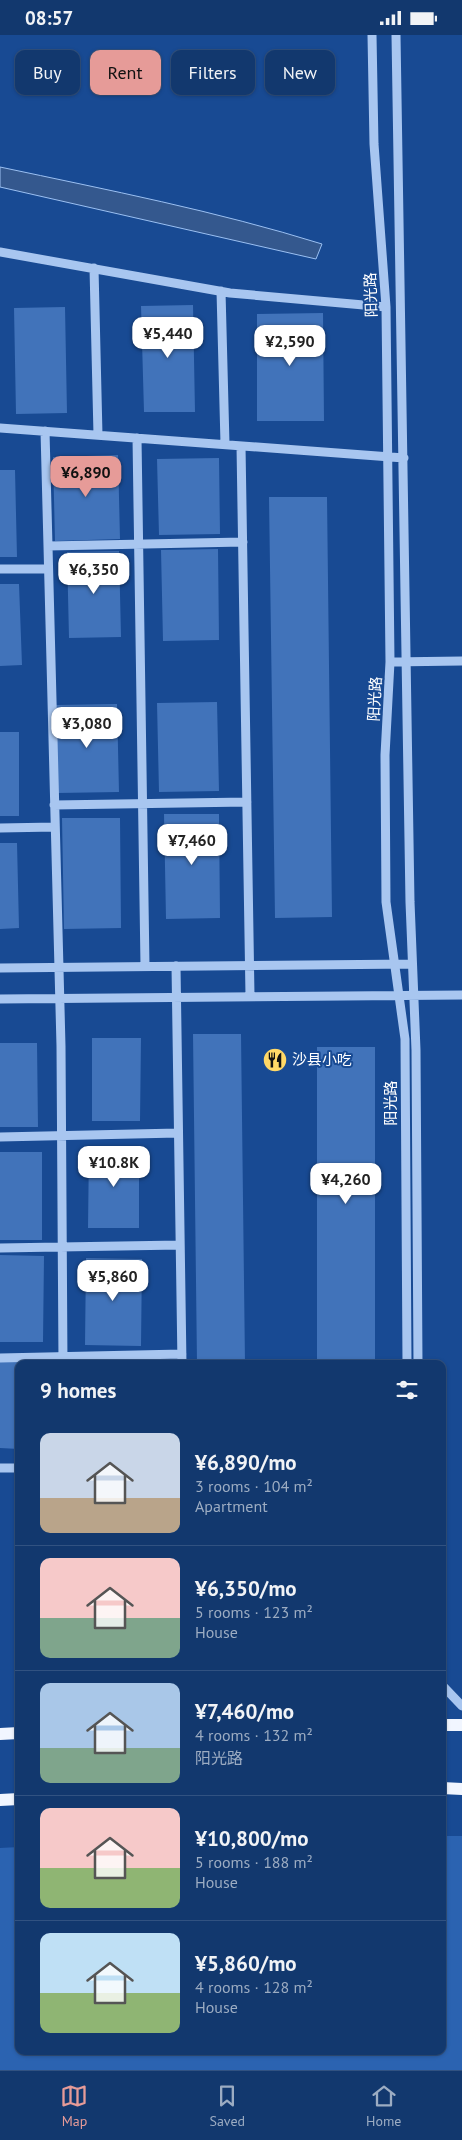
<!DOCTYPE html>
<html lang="en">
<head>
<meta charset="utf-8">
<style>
	body { margin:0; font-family:"PT Sans","Noto Sans SC",sans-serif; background:#1b3f73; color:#f1f3f6; height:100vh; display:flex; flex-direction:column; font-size:19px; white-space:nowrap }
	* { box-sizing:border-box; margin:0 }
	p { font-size:16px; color:#9cacc2 }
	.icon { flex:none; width:28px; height:28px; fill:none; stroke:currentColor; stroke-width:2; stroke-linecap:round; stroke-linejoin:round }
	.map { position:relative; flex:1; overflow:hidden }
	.sheet { position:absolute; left:15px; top:1325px; width:431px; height:695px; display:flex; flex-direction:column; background:#12386e; border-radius:10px; box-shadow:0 1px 4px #0004,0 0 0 1px #315281 }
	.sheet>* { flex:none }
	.top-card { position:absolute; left:15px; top:15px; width:432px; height:45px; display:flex; gap:10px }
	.price { position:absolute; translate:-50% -42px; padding:0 11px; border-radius:10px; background:#fff; color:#222; font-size:16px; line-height:32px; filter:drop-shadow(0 1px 2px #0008) }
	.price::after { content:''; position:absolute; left:50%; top:30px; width:15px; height:11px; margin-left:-8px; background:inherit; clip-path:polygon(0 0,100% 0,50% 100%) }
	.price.active { background:#e69b98; color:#111 }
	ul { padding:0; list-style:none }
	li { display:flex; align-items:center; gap:15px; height:125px; padding:0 25px }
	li+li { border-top:1px solid #315281 }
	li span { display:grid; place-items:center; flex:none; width:140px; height:100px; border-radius:10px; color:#555 }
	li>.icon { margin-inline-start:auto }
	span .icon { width:60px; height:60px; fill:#fffc; stroke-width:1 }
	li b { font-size:21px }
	h2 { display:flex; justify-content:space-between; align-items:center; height:60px; padding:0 25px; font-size:21px }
	.chip { padding:0 18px; border-radius:10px; background:#12386e; box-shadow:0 1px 4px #0004,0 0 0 1px #315281; font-size:18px; line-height:45px }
	.chip.active { background:#e69b98; color:#111 }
	.status { display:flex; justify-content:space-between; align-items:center; height:35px; padding:0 25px; background:#12386e; direction:ltr }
	.status svg { height:14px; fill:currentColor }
	.menu { display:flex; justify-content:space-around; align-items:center; height:70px; border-top:1px solid #315281; background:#12386e; font-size:14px; color:#9cacc2 }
	.menu a { display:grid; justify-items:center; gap:2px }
	.menu .active { color:#e69b98 }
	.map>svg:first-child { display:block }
	.green { fill:#2b63b1 }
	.water { fill:#34588e; stroke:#9bc0f2 }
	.building { fill:#4173ba }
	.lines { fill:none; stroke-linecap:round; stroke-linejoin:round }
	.minor { stroke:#a8c6f0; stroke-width:9 }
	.major { stroke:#f1f6ff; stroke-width:12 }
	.labels { text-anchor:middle; stroke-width:4; stroke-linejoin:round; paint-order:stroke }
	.street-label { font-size:15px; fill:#fff; stroke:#184a93 }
	.poi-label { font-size:15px; fill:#fff; stroke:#184a93; text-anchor:start }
</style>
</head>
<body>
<div class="status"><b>08:57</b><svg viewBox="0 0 49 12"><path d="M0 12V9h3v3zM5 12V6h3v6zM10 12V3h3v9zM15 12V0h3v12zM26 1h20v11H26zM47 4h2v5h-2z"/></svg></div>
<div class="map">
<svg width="462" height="2035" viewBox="0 0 462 2035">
	<rect width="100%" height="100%" fill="#184a93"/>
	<path class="green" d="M443 1801H462V2035H0V1813L19 1812V2016H442Z"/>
	<path class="water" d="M0 132C108 155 216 176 322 209L316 224 0 152Z"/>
	<path class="building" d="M193 270 195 377H144L141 271Z
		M65 272 67 378 16 379 14 273Z
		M323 278 324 386H257V279Z
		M118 420 120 504 55 506 53 422Z
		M219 423 220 499 159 500 157 424Z
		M0 435H15L17 522H0Z
		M269 462H327L332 882 275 883Z
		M218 514 219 605 163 606 161 515Z
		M119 516 121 602 69 603 67 517Z
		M0 549H19L22 630 0 631Z
		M217 667 219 756 159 757 157 668Z
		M117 669 119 757 57 758 55 670Z
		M0 697H19V781H0Z
		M164 779H219L220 883 166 884Z
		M62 783H120L121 893 64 894Z
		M0 808H17L19 893 0 894Z
		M193 999H241L245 1329H197Z
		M92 1003H141L140 1086H92Z
		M0 1008H37L38 1092H0Z
		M317 1012H375V1329H317Z
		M89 1112H139V1193H88Z
		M0 1117H42V1205H0Z
		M0 1220 44 1221 43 1307H0Z
		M86 1223 142 1224 141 1311 85 1310Z
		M0 1327H19V1414L0 1413Z"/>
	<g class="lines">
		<path class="minor" d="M372 0 374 109 386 272 390 627 385 720 386 867 405 1004 407 1329
			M396 0 410 867 416 1015 418 1329
			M0 217 230 258 386 272
			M94 233 98 400
			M221 256 225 409
			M0 393 404 423
			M45 396 61 1011 63 1329
			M137 403 145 931
			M241 411 250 961
			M48 511 243 507
			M0 534H48
			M390 627 462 626
			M54 770 247 767
			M0 793 55 792
			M176 931 182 1329
			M0 933 412 929
			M0 964 462 960
			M0 1102 178 1098
			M0 1213 180 1210
			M0 1323 182 1319
			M0 1433H19
			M442 1650 462 1671"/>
		<path class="major" d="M442 1690H462
			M0 1699 19 1698
			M442 1753 462 1754
			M0 1765 19 1764"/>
	</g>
	<defs>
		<g id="restaurant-disc" transform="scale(1.25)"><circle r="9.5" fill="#ffd867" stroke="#184a93"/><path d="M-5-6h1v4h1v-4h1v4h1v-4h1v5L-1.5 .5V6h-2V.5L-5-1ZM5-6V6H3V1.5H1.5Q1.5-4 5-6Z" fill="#111"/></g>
	</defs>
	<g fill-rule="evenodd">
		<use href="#restaurant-disc" x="275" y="1025"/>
	</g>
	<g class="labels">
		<g class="street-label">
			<text transform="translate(371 260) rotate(-92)" y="5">阳光路</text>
			<text transform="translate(375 664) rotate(-87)" y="5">阳光路</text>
			<text transform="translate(391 1068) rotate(-90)" y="5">阳光路</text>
		</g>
		<g class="poi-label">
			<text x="292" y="1030">沙县小吃</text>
		</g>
	</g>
</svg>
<b class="price" style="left:168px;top:324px">¥5,440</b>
<b class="price" style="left:290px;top:332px">¥2,590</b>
<b class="price active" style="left:86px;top:463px">¥6,890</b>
<b class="price" style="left:94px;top:560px">¥6,350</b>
<b class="price" style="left:87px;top:714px">¥3,080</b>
<b class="price" style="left:192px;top:831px">¥7,460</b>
<b class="price" style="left:114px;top:1153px">¥10.8K</b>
<b class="price" style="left:346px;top:1170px">¥4,260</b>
<b class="price" style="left:113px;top:1267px">¥5,860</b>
<div class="top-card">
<a class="chip">Buy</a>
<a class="chip active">Rent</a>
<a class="chip">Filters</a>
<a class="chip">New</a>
</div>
<section class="sheet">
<h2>9 homes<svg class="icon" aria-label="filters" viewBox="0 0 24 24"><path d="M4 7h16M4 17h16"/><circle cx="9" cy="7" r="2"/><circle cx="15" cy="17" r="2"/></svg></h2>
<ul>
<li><span style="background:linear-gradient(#c9d6e8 65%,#b9a48a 0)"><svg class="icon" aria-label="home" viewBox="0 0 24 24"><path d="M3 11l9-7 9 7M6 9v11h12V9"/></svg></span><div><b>¥6,890/mo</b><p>3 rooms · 104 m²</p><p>Apartment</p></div></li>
<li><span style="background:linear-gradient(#f6c9c9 60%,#7fa58c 0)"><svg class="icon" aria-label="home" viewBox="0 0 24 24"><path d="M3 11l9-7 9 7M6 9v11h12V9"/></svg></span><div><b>¥6,350/mo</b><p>5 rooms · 123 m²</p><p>House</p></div></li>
<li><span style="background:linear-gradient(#a9c7e8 65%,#7fa58c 0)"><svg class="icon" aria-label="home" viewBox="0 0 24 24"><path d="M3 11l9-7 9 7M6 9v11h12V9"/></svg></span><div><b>¥7,460/mo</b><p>4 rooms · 132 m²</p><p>阳光路</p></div></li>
<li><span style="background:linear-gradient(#f6c9c9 60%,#8fb573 0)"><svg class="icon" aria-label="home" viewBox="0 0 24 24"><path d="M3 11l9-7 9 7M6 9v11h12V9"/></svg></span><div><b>¥10,800/mo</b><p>5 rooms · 188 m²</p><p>House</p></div></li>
<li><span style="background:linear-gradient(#bfe0f5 60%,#8fb573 0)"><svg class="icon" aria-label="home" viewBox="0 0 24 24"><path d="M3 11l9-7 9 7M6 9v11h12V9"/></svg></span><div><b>¥5,860/mo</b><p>4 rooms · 128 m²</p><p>House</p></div></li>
</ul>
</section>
</div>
<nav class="menu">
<a class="active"><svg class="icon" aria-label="map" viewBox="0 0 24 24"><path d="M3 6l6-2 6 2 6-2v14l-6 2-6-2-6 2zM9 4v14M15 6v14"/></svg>Map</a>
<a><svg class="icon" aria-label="saved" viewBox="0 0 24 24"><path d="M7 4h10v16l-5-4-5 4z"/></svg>Saved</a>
<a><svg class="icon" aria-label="home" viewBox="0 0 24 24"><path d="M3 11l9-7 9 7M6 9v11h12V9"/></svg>Home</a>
</nav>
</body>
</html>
